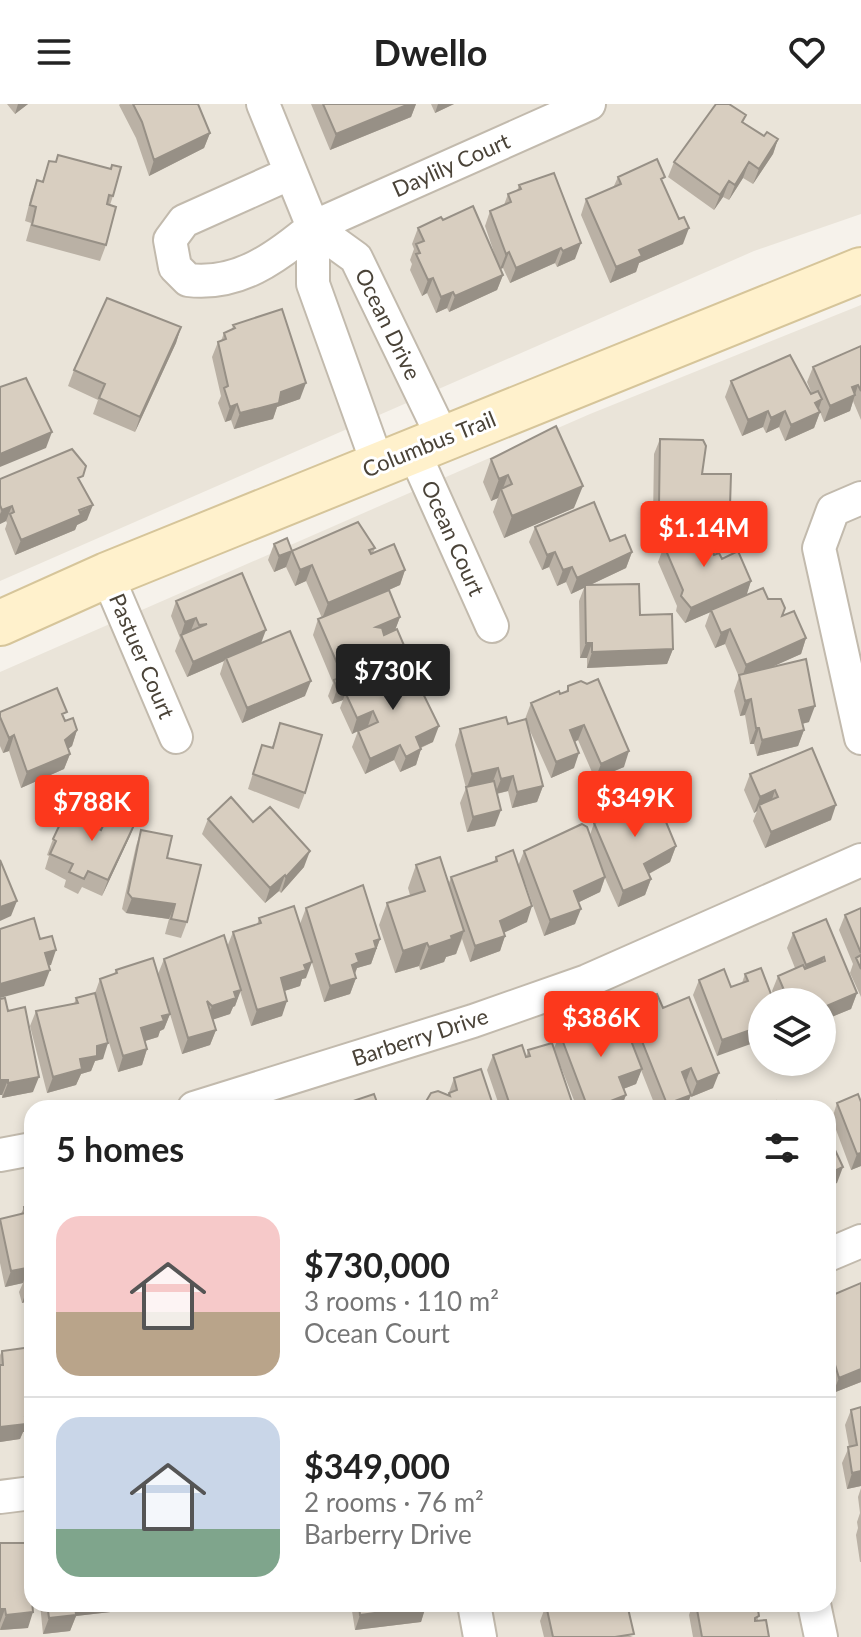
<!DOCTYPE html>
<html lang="en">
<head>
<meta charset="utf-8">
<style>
	body { margin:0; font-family:Lato,sans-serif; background:#f6f6f6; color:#222; height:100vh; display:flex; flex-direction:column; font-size:30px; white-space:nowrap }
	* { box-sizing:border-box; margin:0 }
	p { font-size:26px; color:#767676 }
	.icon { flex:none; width:44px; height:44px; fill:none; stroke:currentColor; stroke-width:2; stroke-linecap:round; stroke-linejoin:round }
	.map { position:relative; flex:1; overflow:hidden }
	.sheet { position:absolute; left:24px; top:996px; width:812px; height:512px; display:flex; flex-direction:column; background:#fff; border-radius:24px; box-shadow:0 4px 12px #0003 }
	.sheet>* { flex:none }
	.tools { position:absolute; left:748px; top:884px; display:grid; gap:16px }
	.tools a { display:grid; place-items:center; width:88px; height:88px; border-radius:50%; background:#fff; box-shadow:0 4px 12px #0003; font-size:40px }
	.price { position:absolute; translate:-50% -68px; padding:0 18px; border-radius:8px; background:#fc381c; color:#fff; font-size:26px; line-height:52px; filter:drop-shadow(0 2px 4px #0008) }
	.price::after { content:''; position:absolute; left:50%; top:48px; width:24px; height:18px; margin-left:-12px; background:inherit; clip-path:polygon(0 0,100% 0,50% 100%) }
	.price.current { background:#222; color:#fff }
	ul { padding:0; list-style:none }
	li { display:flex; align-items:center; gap:24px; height:200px; padding:0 32px }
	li+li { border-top:2px solid #e0e0e0 }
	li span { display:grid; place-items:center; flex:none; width:224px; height:160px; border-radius:24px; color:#555 }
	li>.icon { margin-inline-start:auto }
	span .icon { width:96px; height:96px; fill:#fffc; stroke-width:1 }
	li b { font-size:34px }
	h2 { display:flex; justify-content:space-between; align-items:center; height:96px; padding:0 32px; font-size:34px }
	header { display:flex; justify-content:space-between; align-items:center; height:104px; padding:0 32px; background:#fff; font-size:36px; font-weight:700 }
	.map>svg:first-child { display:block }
	.residential { fill:#eae4d9; fill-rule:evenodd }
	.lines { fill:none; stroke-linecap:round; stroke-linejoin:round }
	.street-casing { stroke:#c2baad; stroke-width:36 }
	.secondary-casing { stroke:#d6c59a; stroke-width:48 }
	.street { stroke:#fff; stroke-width:32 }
	.secondary { stroke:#fff1cc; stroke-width:44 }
	.wall { fill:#bab1a5 }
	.shaded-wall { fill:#979086 }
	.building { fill:#d8cec0; stroke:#979086; stroke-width:2 }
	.labels { text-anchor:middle; stroke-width:6; stroke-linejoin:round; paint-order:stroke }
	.street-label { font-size:22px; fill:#4a4338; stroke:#fff }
</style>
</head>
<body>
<header><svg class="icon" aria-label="menu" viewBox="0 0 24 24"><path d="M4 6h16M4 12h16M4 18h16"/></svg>Dwello<svg class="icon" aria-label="heart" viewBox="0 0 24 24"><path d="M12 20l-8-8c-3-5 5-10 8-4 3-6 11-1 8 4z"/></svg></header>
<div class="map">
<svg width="861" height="1533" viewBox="0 0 861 1533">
	<rect width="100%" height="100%" fill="#f6f2eb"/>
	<path class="residential" d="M0 0H861V110L754 147 0 477Z
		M861 201V1533H0V568L590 310ZM762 898H822V958H762ZM32 1004H828V1500H32Z"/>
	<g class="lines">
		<g class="street-casing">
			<path id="street" d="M263 0 313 123V180L378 361
				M291 69 184 117 170 136 175 163 188 176C238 182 276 154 313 123L589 0
				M313 123 356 154 443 334
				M413 346 492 522
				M861 394 833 406 819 444 861 634
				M107 471 176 633
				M194 1004 473 917 587 877 861 756
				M0 1051 32 1045
				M828 1151 861 1137
				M0 1393 32 1389
				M474 1500 480 1533
				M814 1500 821 1533"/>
		</g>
		<g class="secondary-casing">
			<path id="secondary" d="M0 519 107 471 861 166"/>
		</g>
		<use href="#street" class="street"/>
		<use href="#secondary" class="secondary"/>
	</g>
	<path class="wall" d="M7 0H28L15 10Z
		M120 0H198L210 29 204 44 149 72 136 34 119 1Z
		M311 0H416L411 13 330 46Z
		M431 0H454L435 9Z
		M746 11 743 18 764 32 778 35 773 50 753 80 743 74 729 96 723 93 714 106 668 73 674 58Z
		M49 57 113 92 110 101 106 141 100 157 26 137 31 119 25 117 31 92 37 76 42 78Z
		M618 73 663 80 683 140 639 159 636 168 610 179 581 111 586 95 613 84Z
		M519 81 575 155 557 163 555 159 510 179 503 164 501 165 503 171 497 186 449 208 447 204 436 209 427 189 422 192 410 166 412 160 410 156 414 145 412 140 418 124 443 116 498 160 485 122 490 107 504 101 508 90 517 87Z
		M233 221 300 295 277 303 273 315 234 325 231 316 225 318 218 299 221 292 212 253 218 238 221 237 224 229 232 226Z
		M181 223 176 239 135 328 93 310 98 296 68 282 74 266Z
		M861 242V316L853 297 850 307 824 318 819 305 820 308 814 324 785 337 779 323 766 329 763 323 742 332 725 293 731 277 811 290H812L807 278 813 263Z
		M660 335 702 370 724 418 653 416 654 350Z
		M491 355 574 404 504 434 493 408 498 394 491 397 483 378Z
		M0 375 80 379 87 416 77 421 75 426 15 451 5 425 7 419 6 417 0 420Z
		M535 423 610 437 632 448 626 464 590 481 640 511 673 545 667 560 587 564V554H580L579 497 584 484 571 490 566 478 557 482 549 463 542 466 529 438Z
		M274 440 292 447 375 444 373 449 405 466 400 481 389 486 400 513 395 526 406 546 401 562 347 584 346 588 433 638 421 644V645L416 661 400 668 394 656 365 670 352 643 358 627 352 630 340 604 343 596 332 600 328 592 333 579 313 531 318 515 322 514 306 477 295 482 286 463 274 468 268 456Z
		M664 442 714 451 722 455 751 477 746 491 768 495 782 512 806 534 801 550 768 564 809 618 802 620 804 626 798 642 757 652 754 640H750L745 611 740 612 734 587 739 573 725 540 715 544 705 522 710 508 685 519 676 507 677 502 658 458Z
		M176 497 262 539 305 592 242 619 220 570 224 557 187 573 175 547 180 534 171 512Z
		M568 582 624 663 595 675 578 636 575 638 574 664 551 674 526 618 543 682 537 698 512 704 508 687 497 690 495 722 467 728 460 699 466 684 455 641 460 625 508 620 525 615 531 599 566 588Z
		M0 608 65 616 77 626 72 642 68 645 70 650 64 665 21 684 9 647 3 649 0 642Z
		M280 619 305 689 299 705 248 685 262 641 272 643Z
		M750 670 831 716 765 744 753 717 757 707 754 709 744 686Z
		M636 697 676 742 670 758 649 770 651 775 645 791 618 803 605 774 600 788 579 798 575 820 544 832 525 779 527 818 504 828 505 832 500 847 470 858 462 835 456 850 446 853 444 858 420 866 419 862 395 869 379 821 387 799 410 791 408 784 416 761 449 779 451 773 494 758 496 753 518 762 524 747 590 731 594 719 601 716 605 706 625 705 634 701Z
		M91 714 89 720 101 726 130 732 102 792 82 783 78 790 64 783 66 776 45 765 49 752 47 751 53 735Z
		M208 715 253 718 304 763 281 789 279 787 265 799 202 730Z
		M141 726 167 754 187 818 181 834 165 830 169 815 126 809 122 805 136 742Z
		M306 804 380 835 371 860 357 864 355 870 356 874 350 890 324 898 300 820Z
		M861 804V893L850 869 853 860 839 826 845 811Z
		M259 814 306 874 302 875 300 882 284 887 282 912 251 922 240 887 235 902 233 903 230 910 213 915 216 926 210 941 182 950 158 870 164 855 227 843 233 828 257 821Z
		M826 815 857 889 851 905 826 915 828 921 822 937V898H776L772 887 778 872 795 864 787 844 793 829Z
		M116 866 170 910 164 925 160 927 158 933 145 937 147 945 142 961 118 968 107 932 103 955 95 957 91 967 81 970 76 981 47 989 30 922 36 907 74 900 76 894 95 889 100 875 114 870Z
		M745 870 774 898 717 952 693 891 699 876 731 883 742 879Z
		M0 895 8 907 33 988 2 994V991H0Z
		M628 902 663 904 713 984 691 993 690 992 686 1004H656L641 966 636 980 623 985 626 991 621 1004H577L559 958 574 1004H500L487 966 493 951 526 953 528 946 554 944 560 930 623 915Z
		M454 974 494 1004H423L425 999 448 991Z
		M861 998V1062L851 1066 832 1015 837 999Z
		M32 1101V1196L22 1199 19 1188 23 1179 5 1183 0 1159V1115L21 1110 24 1103Z
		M828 1193 861 1278 833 1289 828 1273Z
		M32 1243V1327L23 1328 20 1335 0 1338V1251L2 1247Z
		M861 1303V1382L847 1385 842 1359 849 1343 845 1321 851 1306Z
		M861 1384V1458H860L856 1431 858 1424 857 1418 860 1409 858 1393Z
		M0 1439 28 1524 0 1526Z
		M40 1500H122L119 1507 76 1512 70 1527 43 1530Z
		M355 1500H426L421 1518 355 1526 352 1507Z
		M693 1500H757L758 1517 769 1533H693L689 1511Z
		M546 1501 633 1533H544L540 1517Z"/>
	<path class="shaded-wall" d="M18 0H28L15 10Z
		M409 0H416L411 13 330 46 336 30Z
		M438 0H454L435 9Z
		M210 29 204 44 149 72 154 56Z
		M778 35 773 50 753 80 759 65Z
		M749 58 743 74 729 96 735 81Z
		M729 77 723 93 714 106 720 91Z
		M689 124 683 140 639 159 636 168 610 179 616 163 639 146Z
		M581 139 575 155 557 163 563 147Z
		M561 144 555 159 510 179 516 164Z
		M509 148 503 164 500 165 506 150Z
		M503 171 497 186 449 208 455 192Z
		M433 174 427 189 422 192 428 176Z
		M453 188 447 204 436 209 441 193Z
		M181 223 176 239 135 328 140 313Z
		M306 279 300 295 277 303 273 315 234 325 240 309 281 288Z
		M858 281 850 307 824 318 830 302 852 283Z
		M822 295 817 310 820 308 814 324 785 337 791 321 815 299Z
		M237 300 231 316 225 318 230 303Z
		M768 307 763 323 742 332 748 316Z
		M785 307 779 323 766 329 771 314Z
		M52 328 46 344 0 363V350Z
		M508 371 502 387 501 385 498 394 491 397 499 375Z
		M583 382 574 404 504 434 512 412Z
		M93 401 87 416 77 421 75 426 15 451 21 436Z
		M659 401 730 402 724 418 653 416Z
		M12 402 6 417 0 420V410L2 406Z
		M292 447 286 463 274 468 279 452Z
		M555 448 549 463 542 466 547 451Z
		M632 448 626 464 571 490 577 474Z
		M312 461 306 477 295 482 300 466Z
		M572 463 566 478 557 482 563 466Z
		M405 466 400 481 322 515 328 499Z
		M751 477 746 493 685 519 691 504Z
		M400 513 394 529 370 539 376 523Z
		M196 514 190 529 181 531 180 534 185 518Z
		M730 525 725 540 715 544 721 529Z
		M266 526 260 542 226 554 224 557 187 573 193 558Z
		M806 534 801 550 741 577 746 561Z
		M586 539H592L587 554H580Z
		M673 545 667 560 587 564 592 548Z
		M406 546 401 562 347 584 343 596 332 600 337 585 346 572Z
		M311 577 305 592 242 619 247 604Z
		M751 595 745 611 740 612 745 597Z
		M815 602 809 618 793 622 799 606Z
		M373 607 368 622 352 630 357 614Z
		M584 621 578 636 564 642 570 626Z
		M439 622 433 638 410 648 416 633Z
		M756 624H759L754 640H750Z
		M77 626 72 642 60 651 65 636Z
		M804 626 798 642 757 652 762 636Z
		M14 631 9 647 3 649 9 634Z
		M400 641 394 656 365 670 370 655Z
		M421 645 416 661 400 668 406 653Z
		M629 647 624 663 595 675 601 660Z
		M579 649 574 664 551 674 556 658Z
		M70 650 64 665 21 684 27 668Z
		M498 664 492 680 466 686 472 670Z
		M513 672 508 687 495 690 501 675Z
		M543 682 537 698 512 704 517 688Z
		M775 686 770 702 759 701 757 707 754 709 760 693Z
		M836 701 831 716 765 744 771 728Z
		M501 706 495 722 467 728 473 713Z
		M136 717 130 732 102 792 108 776Z
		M676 742 670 758 639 775 644 760Z
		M310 747 304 763 281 789 286 773Z
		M285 771 279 787 265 799 270 784Z
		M605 773 600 788 569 803 574 787Z
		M651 775 645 791 618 803 623 787Z
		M132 794 175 800 169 815 126 809Z
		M17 797 11 812 0 817V803Z
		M532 802 527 818 495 833 500 817Z
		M581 805 575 820 544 832 550 816Z
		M464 827 456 850 446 853 444 858 420 866 429 843 451 832Z
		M505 832 500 847 470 858 475 842Z
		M380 835 371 860 357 864 353 874 352 861 356 850 374 837Z
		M427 839 419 862 395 869 403 847Z
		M56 846 51 861 39 864 45 849Z
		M824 853 818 869 800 876 806 861Z
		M312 858 306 874 302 875 300 882 275 890 281 874 304 861Z
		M50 866 44 882 0 894V880Z
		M356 874 350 890 324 898 330 882Z
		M241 886 235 902 233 903 230 910 206 918 212 902 234 888Z
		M857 889 851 905 822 917V904Z
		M287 897 282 912 251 922 257 906Z
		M170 910 164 925 160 927 158 933 135 940 141 924 162 912Z
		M828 921 822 936V923Z
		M762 922V936L717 952 722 936Z
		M216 926 210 941 182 950 188 934Z
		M108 939 103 955 95 957 91 967 81 970 76 981 47 989 53 973 97 942Z
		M147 945 142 961 118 968 123 952Z
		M691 964 685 980 682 968Z
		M642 965 636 980 613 989 619 973Z
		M719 969 713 984 691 993 697 978Z
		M39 973 33 988 2 994 8 979Z
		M0 976H8L2 991H0Z
		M626 991 621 1004H593Z
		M691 991 686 1004H665L667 1000Z
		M861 1049V1062L851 1066 857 1050Z
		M843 1063 837 1079 828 1083V1070Z
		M32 1163V1168L28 1178 25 1172 23 1179 5 1183 11 1167Z
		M32 1182V1196L22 1199 28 1183Z
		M861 1265V1278L833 1289 839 1274Z
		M32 1312V1327L23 1328 20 1335 0 1338V1323L25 1313Z
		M861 1367V1382L847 1385 852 1369Z
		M74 1500H122L119 1507 76 1512 70 1527 43 1530 49 1514Z
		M132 1500H157L130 1505Z
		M426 1502 421 1518 355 1526 360 1511Z
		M0 1505H5L0 1519Z
		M33 1508 28 1524 0 1526 6 1511Z"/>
	<path class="building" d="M133 0H198L210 29 154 56 142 18Z
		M323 0H409L336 30Z
		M716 0H729L746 11 742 18 764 32 767 28 778 35 759 65 749 58 735 81 729 77 720 91 674 58Z
		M58 51 111 65 112 61 121 63 113 92 109 91 107 100 116 103 106 141 32 121 36 103 30 101 37 76 43 78 49 57 56 58Z
		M657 55 665 73 661 75 679 115 684 113 689 124 639 146 642 152 616 163 586 95 621 80 618 73Z
		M554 69 581 139 563 147 561 144 516 164 509 148 506 150 490 107 511 98 508 90 521 85 519 81Z
		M473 102 503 171 455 192 453 188 441 193 433 174 428 176 416 150 420 149 416 140 424 137 418 124 441 113 443 116Z
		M107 194 181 223 140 313 99 294 105 280 74 266Z
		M282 205 306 279 281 288 279 299 240 309 237 300 230 303 224 284 228 282 218 238 226 235 224 229 235 224 233 221Z
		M861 242V287L858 281 852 283 855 291 830 302 813 263Z
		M790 251 811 290 818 287 822 295 815 299 820 308 791 321 785 307 771 314 768 307 748 316 731 277Z
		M26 274 52 328 0 350V283Z
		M556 322 583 382 512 412 501 385 512 380 508 371 499 375 491 355Z
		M660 335 703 336 706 342 702 370H731L730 402 659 401Z
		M72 345 86 362 83 372 78 374 93 401 79 406 81 411 21 436 10 410 14 408 12 402 2 406 0 401V375Z
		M594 398 610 437 625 431 632 448 577 474 572 463 563 466 555 448 547 451 535 423Z
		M358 418 375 444 369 446 371 450 394 440 405 466 328 499 312 461 300 466 292 447 279 452 274 440 287 434 292 447Z
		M703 425 714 451 719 449 722 455 738 447 751 477 691 504 681 492 683 486 664 442Z
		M242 469 266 526 193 558 181 531 207 520 199 521 196 514 185 518 176 497Z
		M639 480 640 511 672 510 673 545 592 548V539H586L585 481Z
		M763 484 768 495H781L785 504 782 512 794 507 806 534 746 561 730 525 721 529 711 506Z
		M389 486 400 513 376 523 382 524 384 531 397 525 406 546 346 572 349 580 337 585 334 576 343 573 318 515Z
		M290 527 311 577 247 604 226 554Z
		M806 555 815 602 799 606 804 626 762 636 759 624H756L751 595 745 597 739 571Z
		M408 559 439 622 416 633 421 645 406 653 400 641 370 655 358 627 378 618 373 607 357 614 345 588Z
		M598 575 629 647 601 660 584 621 570 626 579 649 556 658 531 599 559 587 560 590 568 587V582L581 577 587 580Z
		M57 584 67 608 62 610 65 617 73 614 77 626 65 636 70 650 27 668 14 631 9 634 0 613V608Z
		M506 613 508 620 526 615 543 682 517 688 513 672 501 675 498 664 472 670 460 625Z
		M280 619 322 631 305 689 253 670 262 641 273 644Z
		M812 644 836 701 771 728 759 701 778 693 775 686 760 693 750 670Z
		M494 677 501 706 473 713 466 683Z
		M654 689 676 742 644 760 651 775 623 787 594 719 608 713 605 706 622 699 625 705 637 700 636 697Z
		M231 693 253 718 270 703 310 747 286 773 285 771 270 784 208 715Z
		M68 703 91 714 88 719 101 726 111 705 136 717 108 776 88 767 84 775 69 768 73 760 50 750 56 737 53 735Z
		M582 720 587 723 605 773 574 787 581 805 550 816 524 747Z
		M141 726 172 732 167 754 201 761 187 818 171 815 175 800 132 794 128 789Z
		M513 746 532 802 500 817 505 832 475 842 451 773 497 757 496 753Z
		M440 753 464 827 451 832 452 835 429 843 427 839 403 847 387 799 425 787 416 761Z
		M0 756 17 797 0 803Z
		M363 781 380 835 374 837 376 844 356 850 359 858 352 861 356 874 330 882 306 804Z
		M294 802 312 858 304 861 306 866 281 874 287 897 257 906 233 828 261 819 259 814Z
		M861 804V849L845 811Z
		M34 814 40 835 52 832 56 846 45 849 50 866 0 880V825Z
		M826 815 857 889 822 904V898H789L778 872 803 861 805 865 825 857 824 853 806 861 793 829Z
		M224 831 241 886 234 888 236 894 212 902 207 897 216 926 188 934 164 855Z
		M861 851V865L856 854Z
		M153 854 170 910 162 912 164 917 141 924 147 945 123 952 100 875 117 869 116 866Z
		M761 864 774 898H762V922L722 936 699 876 724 865 731 883 748 877 745 870Z
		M95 889 108 939 97 942V952L80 955 82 965 53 973 36 907 78 899 76 894Z
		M657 890 663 904 689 893 719 969 697 978 691 964 682 968 691 991 667 1000 628 902Z
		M5 894 8 907 25 903 39 973 8 979V976H0V895Z
		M822 907 828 921 822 923Z
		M621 911 642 965 619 973 626 991 593 1004H588L560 930Z
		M552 939 574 1004H511L493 951 522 941 526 953 530 952 528 946Z
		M481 965 494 1004H427L425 999 431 989 438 987 450 992 449 989 457 986 454 974Z
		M374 990 379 1004H346L344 1000Z
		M858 990 861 998V1049L857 1050 837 999Z
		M776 997 780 1004H760Z
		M813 999 816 1004H803Z
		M828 1031 843 1063 828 1070Z
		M32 1101V1163L11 1167 0 1115 25 1109 24 1103Z
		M32 1171V1182L28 1183 25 1172Z
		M861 1179V1265L839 1274 830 1244H833L828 1233V1193Z
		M32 1243V1312L25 1313 26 1320 0 1323V1261H3L2 1247Z
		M861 1303V1367L852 1369 848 1343 857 1341 851 1306Z
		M0 1439H27L33 1508 6 1511 5 1505H0Z
		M47 1500H75L76 1511 49 1514Z
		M359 1500H426V1502L360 1511Z
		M554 1500H627L634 1530 615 1533H553L546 1501Z
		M696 1500H757L759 1512 755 1514V1517L766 1516 769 1533H702Z"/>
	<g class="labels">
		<g class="street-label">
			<text transform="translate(451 61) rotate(-24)" y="8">Daylily Court</text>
			<text transform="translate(388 220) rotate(64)" y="8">Ocean Drive</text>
			<text transform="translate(429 340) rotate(-22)" y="8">Columbus Trail</text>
			<text transform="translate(453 434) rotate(66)" y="8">Ocean Court</text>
			<text transform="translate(142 552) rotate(67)" y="8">Pastuer Court</text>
			<text transform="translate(420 933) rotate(-18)" y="8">Barberry Drive</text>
		</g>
	</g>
</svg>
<div class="tools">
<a><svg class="icon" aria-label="layers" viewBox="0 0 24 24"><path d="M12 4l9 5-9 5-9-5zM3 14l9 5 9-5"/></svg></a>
</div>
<b class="price" style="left:704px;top:465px">$1.14M</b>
<b class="price current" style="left:393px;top:608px">$730K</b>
<b class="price" style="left:635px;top:735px">$349K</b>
<b class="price" style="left:92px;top:739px">$788K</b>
<b class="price" style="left:601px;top:955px">$386K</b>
<section class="sheet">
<h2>5 homes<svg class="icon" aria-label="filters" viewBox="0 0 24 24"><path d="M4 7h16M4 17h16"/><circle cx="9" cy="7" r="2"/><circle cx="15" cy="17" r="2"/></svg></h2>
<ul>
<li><span style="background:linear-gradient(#f6c9c9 60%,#b9a48a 0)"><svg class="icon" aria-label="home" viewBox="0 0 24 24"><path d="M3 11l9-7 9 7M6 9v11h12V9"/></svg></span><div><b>$730,000</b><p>3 rooms · 110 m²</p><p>Ocean Court</p></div></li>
<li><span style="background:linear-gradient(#c9d6e8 70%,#7fa58c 0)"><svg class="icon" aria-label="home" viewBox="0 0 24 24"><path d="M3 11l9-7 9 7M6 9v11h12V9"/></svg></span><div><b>$349,000</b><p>2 rooms · 76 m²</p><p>Barberry Drive</p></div></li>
</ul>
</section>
</div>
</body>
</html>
